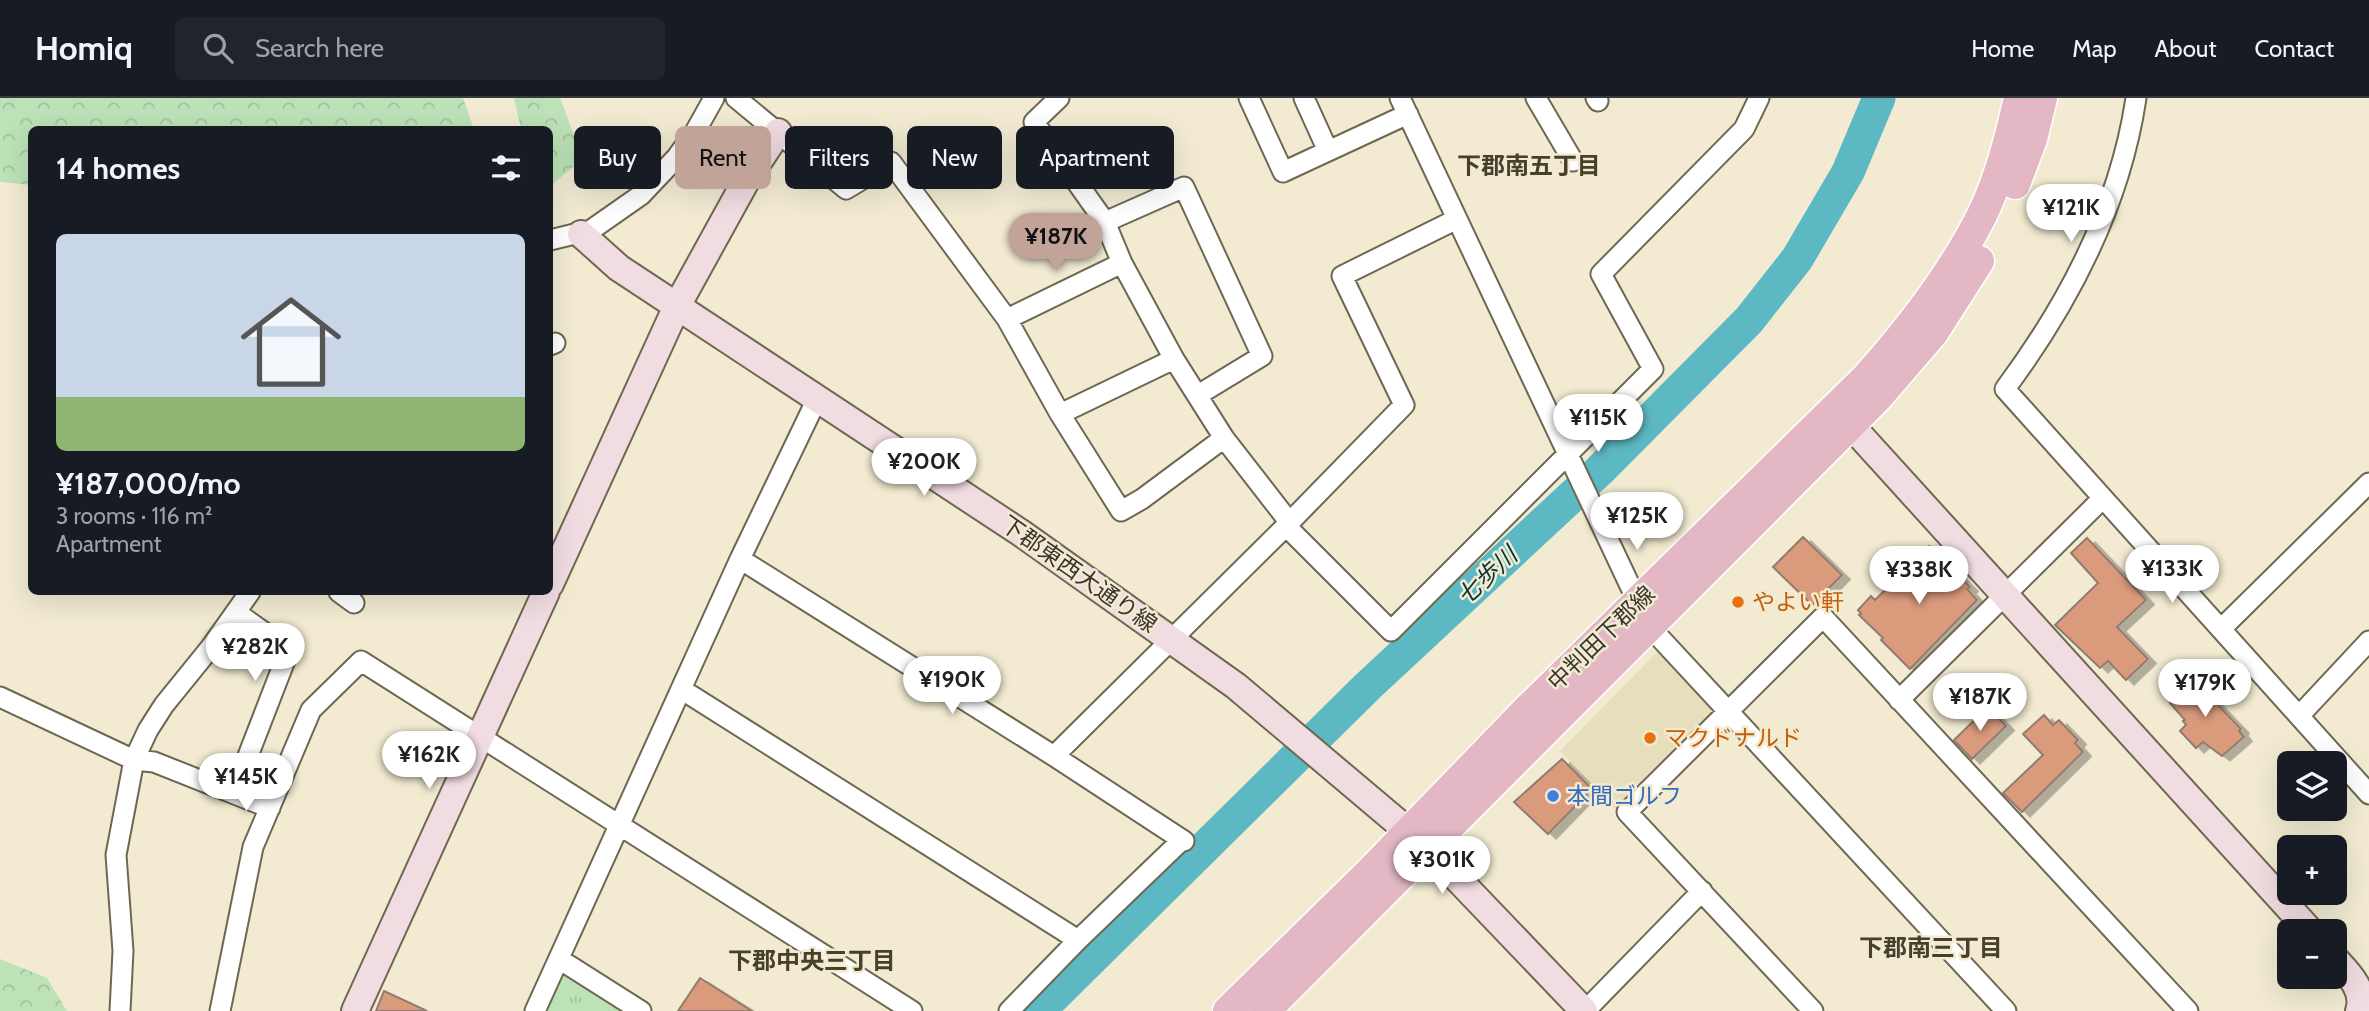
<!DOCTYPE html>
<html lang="en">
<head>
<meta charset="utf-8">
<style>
	body { margin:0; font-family:Cabin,"Noto Sans JP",sans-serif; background:#20242c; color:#f1f3f6; height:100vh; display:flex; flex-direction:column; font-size:26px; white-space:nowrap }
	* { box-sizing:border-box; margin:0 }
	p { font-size:23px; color:#9ea1a6 }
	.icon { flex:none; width:38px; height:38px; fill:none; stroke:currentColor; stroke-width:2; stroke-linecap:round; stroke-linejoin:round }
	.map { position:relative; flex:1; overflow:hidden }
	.drawer { position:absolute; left:28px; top:28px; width:525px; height:469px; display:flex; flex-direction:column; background:#171b24; border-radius:10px; box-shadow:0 7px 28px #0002 }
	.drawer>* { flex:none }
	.top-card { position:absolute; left:574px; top:28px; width:665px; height:63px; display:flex; gap:14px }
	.buttons { position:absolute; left:2277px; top:653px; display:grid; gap:14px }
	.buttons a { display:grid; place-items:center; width:70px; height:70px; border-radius:10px; background:#171b24; box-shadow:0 7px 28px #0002; font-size:35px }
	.price { position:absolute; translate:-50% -60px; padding:0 16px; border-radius:24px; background:#fff; color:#222; font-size:23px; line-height:46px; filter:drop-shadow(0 2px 4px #0008) }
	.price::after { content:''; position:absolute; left:50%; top:42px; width:21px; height:16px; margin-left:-10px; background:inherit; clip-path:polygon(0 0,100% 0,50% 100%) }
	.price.selected { background:#c2a397; color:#111 }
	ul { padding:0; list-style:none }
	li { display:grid; align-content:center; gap:14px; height:371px; padding:0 28px }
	li span { display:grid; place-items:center; height:217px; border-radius:10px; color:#555 }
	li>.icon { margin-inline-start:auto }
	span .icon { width:126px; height:126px; fill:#fffc; stroke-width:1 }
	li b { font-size:30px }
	h2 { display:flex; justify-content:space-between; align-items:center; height:84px; padding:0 28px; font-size:30px }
	.tag { padding:0 24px; border-radius:10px; background:#171b24; box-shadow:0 7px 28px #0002; font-size:24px; line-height:63px }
	.tag.selected { background:#c2a397; color:#111 }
	header { display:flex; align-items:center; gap:42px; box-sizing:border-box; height:98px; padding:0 35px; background:#171b24; border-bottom:2px solid #363941 }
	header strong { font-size:33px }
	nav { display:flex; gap:38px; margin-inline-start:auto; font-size:24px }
	.search { width:490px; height:63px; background:#20242c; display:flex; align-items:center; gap:18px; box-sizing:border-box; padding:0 24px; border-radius:10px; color:#9ea1a6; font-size:26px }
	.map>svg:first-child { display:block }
	.built { fill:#e7debd }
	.forest { fill:url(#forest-crowns) }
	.park { fill:url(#park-tufts) }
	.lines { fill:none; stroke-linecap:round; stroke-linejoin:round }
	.river { stroke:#5cb8c3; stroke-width:33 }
	.building { fill:#da9a7c; stroke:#927b70; stroke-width:2; filter:url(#shadow) }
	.street-casing { stroke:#6e6752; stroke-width:23 }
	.secondary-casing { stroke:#6e6752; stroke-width:30 }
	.primary-casing { stroke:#fff; stroke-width:33 }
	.street { stroke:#fff; stroke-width:19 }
	.secondary { stroke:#f1dce1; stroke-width:26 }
	.primary { stroke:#e3b8c4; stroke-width:30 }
	.food-dot { fill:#e8710a; stroke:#f2ebd2; stroke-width:2.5 }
	.shop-dot { fill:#3f7fe0; stroke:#f2ebd2; stroke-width:2.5 }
	.labels { text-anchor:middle; stroke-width:5; stroke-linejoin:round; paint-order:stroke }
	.street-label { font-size:23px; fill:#38352c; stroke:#f2ebd2 }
	.food-label { font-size:23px; fill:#c56008; stroke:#f2ebd2; text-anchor:start }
	.shop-label { font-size:23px; fill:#366cbe; stroke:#f2ebd2; text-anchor:start }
	.neighbourhood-label { font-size:24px; font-weight:bold; fill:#46402c; stroke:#f2ebd2 }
	.water-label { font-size:24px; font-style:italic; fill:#053338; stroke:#f2ebd2 }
</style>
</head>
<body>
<header>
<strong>Homiq</strong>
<div class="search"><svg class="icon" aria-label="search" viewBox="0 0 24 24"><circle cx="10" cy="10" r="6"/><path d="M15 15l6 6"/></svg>Search here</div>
<nav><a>Home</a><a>Map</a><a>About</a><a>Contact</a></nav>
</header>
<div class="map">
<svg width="2369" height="913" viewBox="0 0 2369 913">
	<defs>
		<pattern id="forest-crowns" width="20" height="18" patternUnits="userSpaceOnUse" patternTransform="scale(1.75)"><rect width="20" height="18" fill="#bde2b7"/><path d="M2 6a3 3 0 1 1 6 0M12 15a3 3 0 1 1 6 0" fill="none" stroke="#a3c29e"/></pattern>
		<pattern id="park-tufts" width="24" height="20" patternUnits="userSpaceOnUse" patternTransform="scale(1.75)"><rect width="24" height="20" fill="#bde2b7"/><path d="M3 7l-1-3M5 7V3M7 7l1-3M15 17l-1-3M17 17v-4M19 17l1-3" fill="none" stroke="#a3c29e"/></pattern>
		<filter id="shadow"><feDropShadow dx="8" dy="4.5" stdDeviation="0" flood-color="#0004"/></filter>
	</defs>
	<rect width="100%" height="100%" fill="#f2ebd2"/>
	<path class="built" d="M1659 552 1711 606V619L1618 713 1560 653Z"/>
	<path class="forest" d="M0 0H463L474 31 32 32 31 87 0 84Z
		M514 0H560L583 61 550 88V32L521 31Z
		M0 861 47 880 67 913H0Z"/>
	<path class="park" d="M567 874 627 913H542L558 878Z"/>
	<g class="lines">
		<path class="river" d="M1039 913 1367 589 1599 373 1749 222 1797 161 1848 74 1879 0"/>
	</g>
	<path class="building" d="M1803 439 1842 477 1812 507 1773 469Z
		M2087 440 2146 502 2117 529 2148 561 2126 582 2108 563 2100 570 2055 527 2098 485 2071 455Z
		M1929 448 1937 455 1940 452 1959 470 1955 474 1970 489 1967 491 1977 502 1910 571 1881 542 1883 540 1859 517 1861 516 1858 512 1871 498 1875 502Z
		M2191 579 2241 631 2239 633 2244 639 2222 658 2203 644 2196 650 2180 633 2186 627 2183 623 2185 622 2170 605 2172 604 2168 599Z
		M1988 609 2006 628 1972 661 1954 642Z
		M2044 617 2053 627 2059 622 2078 642 2075 645 2083 654 2022 714 2003 695 2043 657 2023 636Z
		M1562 661 1592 691 1548 736 1514 704Z
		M700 880 752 913H678Z
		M384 893 427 913H376Z"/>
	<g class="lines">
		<g class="street-casing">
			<path id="street" d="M736 0 846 91 891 64 1007 221 1060 316 1121 413 1142 401 1224 340
				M1059 0 1034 24 1105 124 1122 165 1174 261 1224 340 1290 425
				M1249 0 1283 74 1408 16
				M1304 0 1328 53
				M1400 0 1649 528 2006 913
				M1536 0 1573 63
				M1596 0 1598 3
				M2136 0C2120 108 2069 205 2005 291L2369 696
				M1105 124 1184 89 1262 258 1198 297
				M550 142 591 132 641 97 676 60 695 34 714 0
				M1007 221 1122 165
				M550 247 555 245
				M1060 316 1174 261
				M1286 428 1391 533 1653 271 1601 176 1744 31 1759 0
				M740 461 1054 658 1184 743
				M339 494 354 505
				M237 515 289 552 246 663
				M2221 531 2369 385
				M681 591 1078 842
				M0 599 134 662 154 664 270 710
				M1899 602 2103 400
				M2299 618 2369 543
				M1054 658 1286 428 1404 307 1342 178 1457 121
				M559 861 641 913
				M120 913 123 853 116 757 134 662 148 632 164 607 211 549 250 494
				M220 913 253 749 311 612 361 563 912 913
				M535 913 740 461 817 301
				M1009 913 1078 842 1182 742
				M1585 913 1702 793
				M1813 913 1627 714 1823 519 2188 913"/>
		</g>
		<g class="secondary-casing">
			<path id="secondary" d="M581 136 619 170 1021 435 1236 588 1428 750 1584 913
				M1836 311 2310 833
				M550 486 677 208 747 81 778 34
				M2334 860C2348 875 2366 892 2359 913
				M355 913 546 494"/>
		</g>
		<g class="primary-casing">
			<path id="primary" d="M2015 86 2032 41 2042 0
				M1228 913 1370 774 1528 611 1865 281C1910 231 1951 178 1982 117 2000 80 2010 39 2019 0
				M1265 913 1877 300 1933 235 1979 163"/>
		</g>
		<use href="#street" class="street"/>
		<use href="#secondary" class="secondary"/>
		<use href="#primary" class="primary"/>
	</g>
	<g class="food-dot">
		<circle cx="1738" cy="504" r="7"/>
		<circle cx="1650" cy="640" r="7"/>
	</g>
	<circle class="shop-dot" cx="1553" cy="698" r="7"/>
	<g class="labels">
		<g class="street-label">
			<text transform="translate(1079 476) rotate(35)" y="8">下郡東西大通り線</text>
			<text transform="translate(1601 540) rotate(-44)" y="8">中判田下郡線</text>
		</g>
		<g class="food-label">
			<text x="1752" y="512">やよい軒</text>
			<text x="1664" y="648">マクドナルド</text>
		</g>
		<g class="shop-label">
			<text x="1567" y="706">本間ゴルフ</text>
		</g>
		<g class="neighbourhood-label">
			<text x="1529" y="76">下郡南五丁目</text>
			<text x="1931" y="858">下郡南三丁目</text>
			<text x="812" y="871">下郡中央三丁目</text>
		</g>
		<g class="water-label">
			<text transform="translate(1487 478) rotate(-43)" y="8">七歩川</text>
		</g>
	</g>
</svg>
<div class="buttons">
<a><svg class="icon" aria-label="layers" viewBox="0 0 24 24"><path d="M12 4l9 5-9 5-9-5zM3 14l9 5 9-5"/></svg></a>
<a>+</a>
<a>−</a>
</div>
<b class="price" style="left:2071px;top:146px">¥121K</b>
<b class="price selected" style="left:1056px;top:175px">¥187K</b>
<b class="price" style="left:1598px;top:356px">¥115K</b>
<b class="price" style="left:924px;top:400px">¥200K</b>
<b class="price" style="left:1637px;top:454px">¥125K</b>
<b class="price" style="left:2172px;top:507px">¥133K</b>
<b class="price" style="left:1919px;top:508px">¥338K</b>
<b class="price" style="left:255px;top:585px">¥282K</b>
<b class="price" style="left:952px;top:618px">¥190K</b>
<b class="price" style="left:2205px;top:621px">¥179K</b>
<b class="price" style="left:1980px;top:635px">¥187K</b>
<b class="price" style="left:429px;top:693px">¥162K</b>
<b class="price" style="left:246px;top:715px">¥145K</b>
<b class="price" style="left:1442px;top:798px">¥301K</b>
<div class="top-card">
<a class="tag">Buy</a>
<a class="tag selected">Rent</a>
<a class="tag">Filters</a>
<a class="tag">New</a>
<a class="tag">Apartment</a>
</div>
<section class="drawer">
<h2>14 homes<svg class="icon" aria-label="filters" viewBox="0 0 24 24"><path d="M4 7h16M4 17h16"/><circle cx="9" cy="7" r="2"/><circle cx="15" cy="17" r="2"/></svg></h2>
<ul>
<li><span style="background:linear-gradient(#c9d6e8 75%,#8fb573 0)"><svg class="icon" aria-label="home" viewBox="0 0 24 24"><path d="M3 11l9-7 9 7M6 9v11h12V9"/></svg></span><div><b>¥187,000/mo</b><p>3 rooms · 116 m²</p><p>Apartment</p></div></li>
</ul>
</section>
</div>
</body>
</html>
